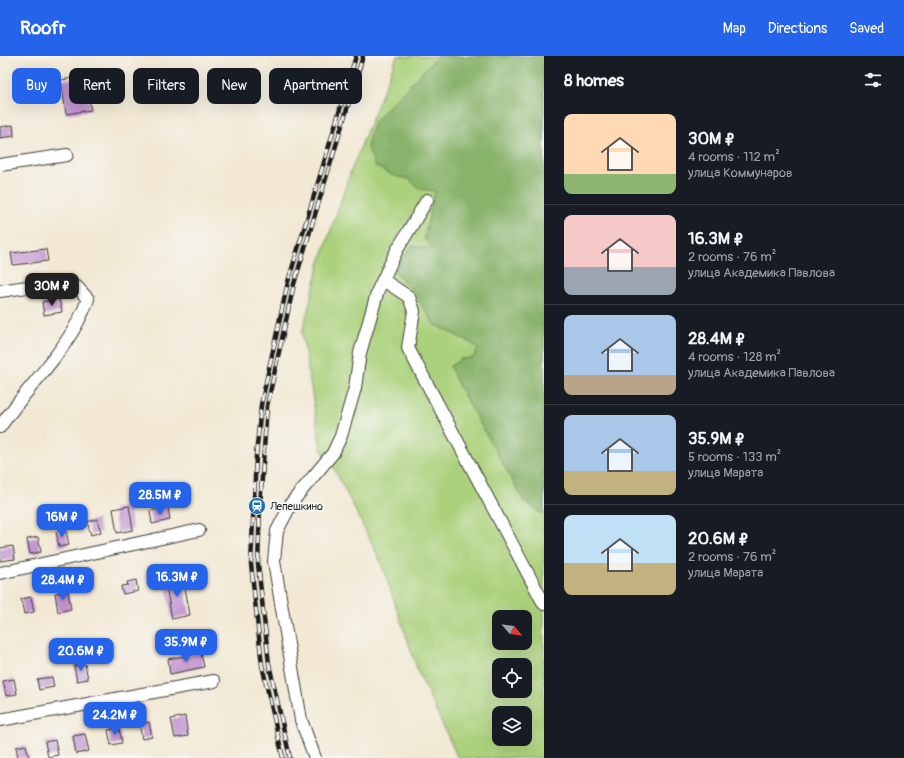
<!DOCTYPE html>
<html lang="en">
<head>
<meta charset="utf-8">
<style>
	body { margin:0; font-family:Pangolin,sans-serif; background:#242831; color:#f1f3f6; height:100vh; display:flex; flex-direction:column; font-size:15px; white-space:nowrap }
	* { box-sizing:border-box; margin:0 }
	p { font-size:13px; color:#9ea1a6 }
	.icon { flex:none; width:22px; height:22px; fill:none; stroke:currentColor; stroke-width:2; stroke-linecap:round; stroke-linejoin:round }
	.map { position:relative; flex:1; overflow:hidden }
	.sheet { display:flex; flex-direction:column; background:#171b24; width:360px }
	.sheet>* { flex:none }
	.guide { position:absolute; left:12px; top:12px; width:380px; height:36px; display:flex; gap:8px }
	.needle { width:26px; rotate:118deg }
	.controls { position:absolute; left:492px; top:554px; display:grid; gap:8px }
	.controls a { display:grid; place-items:center; width:40px; height:40px; border-radius:8px; background:#171b24; box-shadow:0 4px 16px #0002; font-size:20px }
	.price { position:absolute; translate:-50% -34px; padding:0 9px; border-radius:8px; background:#2563eb; color:#fff; font-size:13px; line-height:26px; filter:drop-shadow(0 1px 2px #0008) }
	.price::after { content:''; position:absolute; left:50%; top:24px; width:12px; height:9px; margin-left:-6px; background:inherit; clip-path:polygon(0 0,100% 0,50% 100%) }
	.price.current { background:#222; color:#fff }
	ul { padding:0; list-style:none }
	li { display:flex; align-items:center; gap:12px; height:100px; padding:0 20px }
	li+li { border-top:1px solid #363941 }
	li span { display:grid; place-items:center; flex:none; width:112px; height:80px; border-radius:8px; color:#555 }
	li>.icon { margin-inline-start:auto }
	span .icon { width:48px; height:48px; fill:#fffc; stroke-width:1 }
	li b { font-size:17px }
	h2 { display:flex; justify-content:space-between; align-items:center; height:48px; padding:0 20px; font-size:17px }
	.tag { padding:0 14px; border-radius:8px; background:#171b24; box-shadow:0 4px 16px #0002; font-size:14px; line-height:36px }
	.tag.current { background:#2563eb; color:#fff }
	header { display:flex; align-items:center; gap:24px; box-sizing:border-box; height:56px; padding:0 20px; background:#2563eb; color:#fff }
	header strong { font-size:19px }
	nav { display:flex; gap:22px; margin-inline-start:auto; font-size:14px }
	main { display:flex; flex:1; min-height:0 }
	.map>svg:first-child { display:block }
	.green { fill:#abd17b; stroke:#64764c; fill-rule:evenodd }
	.forest { fill:#88b36b; stroke:#526844 }
	.building { fill:#c091cf }
	.lines { fill:none; stroke-linecap:round; stroke-linejoin:round }
	.minor-casing { stroke:#3c3b37; stroke-width:14 }
	.minor { stroke:#fff; stroke-width:12 }
	.rail-casing { stroke:#1c1c1c; stroke-width:4.5 }
	.rail { stroke:#f6f6f2; stroke-width:3; stroke-dasharray:9; stroke-linecap:butt }
	.labels { text-anchor:middle; stroke-width:4; stroke-linejoin:round; paint-order:stroke }
	.poi-label { font-size:11px; fill:#1c1c1c; stroke:#f6f6f2; text-anchor:start }
</style>
</head>
<body>
<header>
<strong>Roofr</strong>
<nav><a>Map</a><a>Directions</a><a>Saved</a></nav>
</header>
<main>
<div class="map">
<svg width="544" height="702" viewBox="0 0 544 702">
	<rect width="100%" height="100%" fill="#f6f6f2"/>
	<filter id="ink" filterUnits="userSpaceOnUse"><feTurbulence type="fractalNoise" baseFrequency=".025" numOctaves="2"/><feDisplacementMap in="SourceGraphic" scale="8" xChannelSelector="R" yChannelSelector="G"/><feConvolveMatrix kernelMatrix="1 2 1 2 8 2 1 2 1" color-interpolation-filters="sRGB"/></filter>
	<filter id="wash" filterUnits="userSpaceOnUse"><feTurbulence type="fractalNoise" baseFrequency=".012" numOctaves="4" result="noise"/><feDisplacementMap in="SourceGraphic" scale="16" xChannelSelector="R" yChannelSelector="G"/><feGaussianBlur stdDeviation="0.9" result="paint"/><feColorMatrix in="noise" values="0 0 0 0 0 0 0 0 0 0 0 0 0 0 0 0 0 1.4 0 .05"/><feComposite in="paint" operator="in"/></filter>
	<g filter="url(#wash)">
		<rect width="100%" height="100%" fill="#f2e8d3"/>
		<path class="green" d="M397 0H544V702H458L419 618 380 504 336 416 321 393 302 277 320 206 351 115ZM499 561H525V587H499ZM499 609H525V635H499ZM499 657H525V683H499Z"/>
		<path class="forest" d="M438 0H544V459L524 445 456 325 450 310 461 303 473 302 478 293 471 287 434 268 415 238 395 215 412 190 433 193 424 182 435 135 420 133 409 123 394 120 375 110 367 90 374 66Z"/>
		<g id="blocks">
			<path class="building" d="M85 20 91 54 66 58 61 24Z
				M13 69 14 80 0 82V71Z
				M46 193 48 205 13 209 11 197Z
				M59 243 62 256 44 259 42 246Z
				M129 450 133 474 117 477 113 453Z
				M168 451 170 464 152 468 150 455Z
				M97 463 101 476 91 479 87 466Z
				M66 474 69 489 59 491 56 476Z
				M38 481 41 496 30 498 27 483Z
				M13 490 15 503 0 505V492Z
				M183 521 190 559 172 563 165 524Z
				M136 524 138 535 123 538 121 530 128 529 127 526Z
				M68 535 71 553 58 556 55 537Z
				M31 541 34 556 24 558 21 543Z
				M201 597 204 611 170 618 168 603Z
				M85 608 88 623 77 625 74 610Z
				M52 621 54 631 39 634 37 623Z
				M14 623 17 638 6 640 3 625Z
				M185 660 188 680 175 682 171 663Z
				M149 666 152 681 142 683 139 668Z
				M119 672 122 687 111 689 108 674Z
				M85 678 89 695 76 698 73 680Z
				M55 684 58 699 48 701 45 686Z
				M26 689 29 702H18L16 691Z"/>
		</g>
	</g>
	<g filter="url(#ink)">
		<use href="#blocks" fill-opacity="0" stroke="#3c3b37" stroke-width="1"/>
		<g class="lines">
			<g class="minor-casing">
				<path id="minor" d="M0 109 67 99
					M383 224 409 241 414 255 408 292 544 548
					M0 235 54 227 77 231 88 243C71 292 29 328 0 371
					M0 517 199 474
					M0 664 214 625
					M315 702 301 664 282 553 274 505 277 475 292 446 333 397 341 380 355 332 360 297 378 234 397 194 427 144"/>
			</g>
			<use href="#minor" class="minor"/>
			<g class="rail-casing">
				<path id="rail" d="M283 702 262 609 251 508 256 400 261 349 288 226 356 0
					M290 702 269 608 258 508 260 450 267 350 294 228 363 0"/>
			</g>
			<use href="#rail" class="rail"/>
		</g>
	</g>
	<defs>
		<g id="station-disc" transform="scale(0.9)"><circle r="9.5" fill="#1f6fb2" stroke="#f6f6f2"/><path d="M-3-6H3Q5-6 5-4V2Q5 4 3 4L4.5 6H3L1.5 4h-3L-3 6H-4.5L-3 4Q-5 4-5 2V-4Q-5-6-3-6ZM-3.5-4v3h7v-3ZM-3.5 1v1.5H-2V1ZM2 1v1.5H3.5V1Z" fill="#fff"/></g>
	</defs>
	<g fill-rule="evenodd">
		<use href="#station-disc" x="257" y="450"/>
	</g>
	<g class="labels">
		<g class="poi-label">
			<text x="270" y="454">Лепешкино</text>
		</g>
	</g>
</svg>
<div class="controls">
<a><svg class="needle" viewBox="-14 -14 28 28"><path d="M0-13l5 13h-10z" fill="#e53935"/><path d="M0 13l5-13h-10z" fill="#9ea1a6"/></svg></a>
<a><svg class="icon" aria-label="locate" viewBox="0 0 24 24"><circle cx="12" cy="12" r="6"/><path d="M12 2v4M12 18v4M2 12h4M18 12h4"/></svg></a>
<a><svg class="icon" aria-label="layers" viewBox="0 0 24 24"><path d="M12 4l9 5-9 5-9-5zM3 14l9 5 9-5"/></svg></a>
</div>
<b class="price current" style="left:52px;top:251px">30M ₽</b>
<b class="price" style="left:160px;top:460px">28.5M ₽</b>
<b class="price" style="left:62px;top:482px">16M ₽</b>
<b class="price" style="left:177px;top:542px">16.3M ₽</b>
<b class="price" style="left:63px;top:545px">28.4M ₽</b>
<b class="price" style="left:186px;top:607px">35.9M ₽</b>
<b class="price" style="left:81px;top:616px">20.6M ₽</b>
<b class="price" style="left:115px;top:680px">24.2M ₽</b>
<div class="guide">
<a class="tag current">Buy</a>
<a class="tag">Rent</a>
<a class="tag">Filters</a>
<a class="tag">New</a>
<a class="tag">Apartment</a>
</div>
</div>
<section class="sheet">
<h2>8 homes<svg class="icon" aria-label="filters" viewBox="0 0 24 24"><path d="M4 7h16M4 17h16"/><circle cx="9" cy="7" r="2"/><circle cx="15" cy="17" r="2"/></svg></h2>
<ul>
<li><span style="background:linear-gradient(#ffd9b3 75%,#8fb573 0)"><svg class="icon" aria-label="home" viewBox="0 0 24 24"><path d="M3 11l9-7 9 7M6 9v11h12V9"/></svg></span><div><b>30M ₽</b><p>4 rooms · 112 m²</p><p>улица Коммунаров</p></div></li>
<li><span style="background:linear-gradient(#f6c9c9 65%,#9aa5b1 0)"><svg class="icon" aria-label="home" viewBox="0 0 24 24"><path d="M3 11l9-7 9 7M6 9v11h12V9"/></svg></span><div><b>16.3M ₽</b><p>2 rooms · 76 m²</p><p>улица Академика Павлова</p></div></li>
<li><span style="background:linear-gradient(#a9c7e8 75%,#b9a48a 0)"><svg class="icon" aria-label="home" viewBox="0 0 24 24"><path d="M3 11l9-7 9 7M6 9v11h12V9"/></svg></span><div><b>28.4M ₽</b><p>4 rooms · 128 m²</p><p>улица Академика Павлова</p></div></li>
<li><span style="background:linear-gradient(#a9c7e8 70%,#c2b280 0)"><svg class="icon" aria-label="home" viewBox="0 0 24 24"><path d="M3 11l9-7 9 7M6 9v11h12V9"/></svg></span><div><b>35.9M ₽</b><p>5 rooms · 133 m²</p><p>улица Марата</p></div></li>
<li><span style="background:linear-gradient(#bfe0f5 60%,#c2b280 0)"><svg class="icon" aria-label="home" viewBox="0 0 24 24"><path d="M3 11l9-7 9 7M6 9v11h12V9"/></svg></span><div><b>20.6M ₽</b><p>2 rooms · 76 m²</p><p>улица Марата</p></div></li>
</ul>
</section>
</main>
</body>
</html>
